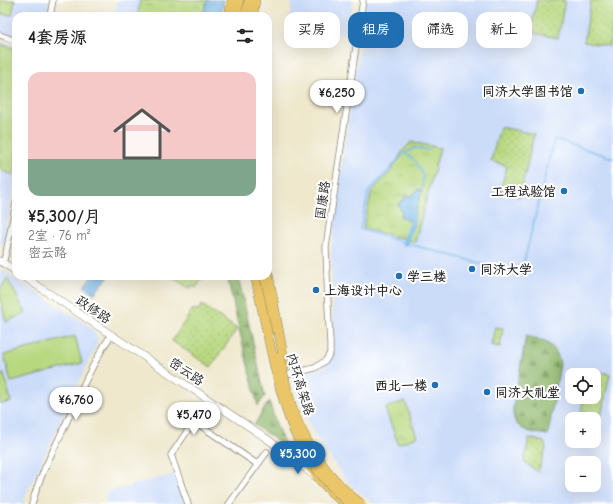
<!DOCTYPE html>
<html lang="zh">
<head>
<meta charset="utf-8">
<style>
	body { margin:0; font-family:"Comic Neue","LXGW WenKai TC",sans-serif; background:#f2f2f2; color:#222; height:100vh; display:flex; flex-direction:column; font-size:15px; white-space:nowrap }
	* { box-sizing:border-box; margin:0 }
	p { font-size:13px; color:#767676 }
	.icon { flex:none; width:22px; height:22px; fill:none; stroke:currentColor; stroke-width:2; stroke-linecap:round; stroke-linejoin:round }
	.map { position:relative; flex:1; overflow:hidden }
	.details { position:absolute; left:12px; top:12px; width:260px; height:268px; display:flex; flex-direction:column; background:#fff; border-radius:12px; box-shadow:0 4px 16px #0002 }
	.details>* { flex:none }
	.hud { position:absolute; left:284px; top:12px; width:269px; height:36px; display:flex; gap:8px }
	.fabs { position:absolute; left:565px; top:368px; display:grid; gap:8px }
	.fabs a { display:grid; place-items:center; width:36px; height:36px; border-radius:8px; background:#fff; box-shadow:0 4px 16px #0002; font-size:20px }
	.price { position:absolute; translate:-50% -34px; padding:0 9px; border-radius:14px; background:#fff; color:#222; font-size:13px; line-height:26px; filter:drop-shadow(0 1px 2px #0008) }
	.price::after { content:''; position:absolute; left:50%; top:24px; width:12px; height:9px; margin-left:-6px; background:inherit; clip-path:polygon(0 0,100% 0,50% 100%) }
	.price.on { background:#1f6fb2; color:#fff }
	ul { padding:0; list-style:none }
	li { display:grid; align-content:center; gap:8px; height:212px; padding:0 16px }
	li+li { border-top:1px solid #e0e0e0 }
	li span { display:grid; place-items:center; height:124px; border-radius:12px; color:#555 }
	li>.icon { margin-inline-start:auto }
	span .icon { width:72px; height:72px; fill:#fffc; stroke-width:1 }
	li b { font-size:17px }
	h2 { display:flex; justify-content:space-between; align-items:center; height:48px; padding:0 16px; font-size:17px }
	.chip { padding:0 14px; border-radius:12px; background:#fff; box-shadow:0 4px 16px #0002; font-size:14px; line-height:36px }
	.chip.on { background:#1f6fb2; color:#fff }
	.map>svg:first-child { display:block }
	.built { fill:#cbdcf9; fill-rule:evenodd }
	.grass { fill:url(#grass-dots); stroke:#6a7a4e }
	.forest { fill:url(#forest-firs); stroke:#566a45 }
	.park { fill:url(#park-tufts); stroke:#6a7a4e }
	.garden { fill:#b7d87f; stroke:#6a7a4e }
	.water { fill:url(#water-ripples); stroke:#456780 }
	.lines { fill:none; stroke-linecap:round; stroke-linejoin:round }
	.stream { stroke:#6eb2e4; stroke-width:1.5 }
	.canal { stroke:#6eb2e4; stroke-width:5.5 }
	.minor-casing { stroke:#868274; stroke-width:7 }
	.tertiary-casing { stroke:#868274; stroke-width:8 }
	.primary-casing { stroke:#868274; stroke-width:10 }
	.trunk-casing { stroke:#868274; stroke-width:10 }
	.minor { stroke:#fff; stroke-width:5.5 }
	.tertiary { stroke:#fff; stroke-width:7 }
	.primary { stroke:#eac669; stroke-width:9 }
	.trunk { stroke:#eac669; stroke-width:9 }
	.trunk-bridge-casing { stroke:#868274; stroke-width:10; stroke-linecap:butt }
	.trunk-bridge { stroke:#eac669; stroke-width:9 }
	.poi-dot { fill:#1f6fb2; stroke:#fff; stroke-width:1.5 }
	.labels { text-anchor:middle; stroke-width:4; stroke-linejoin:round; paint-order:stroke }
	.poi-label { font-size:13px; font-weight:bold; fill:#1c1c1c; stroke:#fff; text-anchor:start }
	.street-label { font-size:13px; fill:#1c1c1c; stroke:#fff }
</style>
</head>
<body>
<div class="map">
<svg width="613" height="504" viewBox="0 0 613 504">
	<defs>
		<pattern id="grass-dots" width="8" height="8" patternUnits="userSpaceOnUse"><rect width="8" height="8" fill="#b7d87f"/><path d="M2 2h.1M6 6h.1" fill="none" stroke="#9db96d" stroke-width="1.8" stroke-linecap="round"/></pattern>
		<pattern id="forest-firs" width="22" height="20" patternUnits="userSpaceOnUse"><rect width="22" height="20" fill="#91b86e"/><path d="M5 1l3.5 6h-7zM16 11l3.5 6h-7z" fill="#76955a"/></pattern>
		<pattern id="park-tufts" width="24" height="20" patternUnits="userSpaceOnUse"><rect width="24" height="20" fill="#b7d87f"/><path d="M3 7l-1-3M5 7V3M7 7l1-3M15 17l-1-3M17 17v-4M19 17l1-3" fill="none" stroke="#9db96d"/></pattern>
		<pattern id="water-ripples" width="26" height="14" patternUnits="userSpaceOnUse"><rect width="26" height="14" fill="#6eb2e4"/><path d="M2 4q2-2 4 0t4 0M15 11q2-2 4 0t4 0" fill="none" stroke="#5f98c3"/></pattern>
	</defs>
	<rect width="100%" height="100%" fill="#fff"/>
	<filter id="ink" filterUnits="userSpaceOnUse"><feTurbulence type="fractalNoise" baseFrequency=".025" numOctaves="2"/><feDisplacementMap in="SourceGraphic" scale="8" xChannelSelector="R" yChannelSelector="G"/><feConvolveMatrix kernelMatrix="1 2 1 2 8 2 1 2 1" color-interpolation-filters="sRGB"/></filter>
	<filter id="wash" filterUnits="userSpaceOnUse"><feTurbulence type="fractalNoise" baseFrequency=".012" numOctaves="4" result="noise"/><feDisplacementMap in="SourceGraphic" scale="16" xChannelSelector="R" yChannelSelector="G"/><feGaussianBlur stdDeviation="0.9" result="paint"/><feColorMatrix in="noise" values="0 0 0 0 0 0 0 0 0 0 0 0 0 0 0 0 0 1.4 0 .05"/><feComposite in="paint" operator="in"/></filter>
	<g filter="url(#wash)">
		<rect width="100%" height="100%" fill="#efe8cd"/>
		<path class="built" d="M0 0H50L47 16H16V38L0 32Z
			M118 0H140L138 16H114Z
			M292 0H353L348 35 289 26Z
			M367 0H613V504H374L354 488 343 476 321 445 311 427 300 403 293 383 292 374 318 369 323 367 330 362 334 355 331 252 342 161ZM572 375H594V397H572ZM572 419H594V441H572ZM572 463H594V485H572Z
			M0 41 16 47V177L3 244 0 245Z
			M0 269 87 325 95 332 97 337 98 342 96 346 25 497 24 504H0Z
			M175 474 186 504H106V492Z"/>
		<path class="grass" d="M537 0H565L558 38 530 32Z
			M591 0H613V21L609 46 584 42Z
			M500 127 534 134 520 197 500 191 507 166 491 161Z
			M170 276H204L196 288 192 285 190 289Z
			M202 305 237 329 211 367 172 341 193 309 196 311 197 309 199 310Z
			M495 327 503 328 500 347 491 345Z
			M591 370 610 374 601 416 581 412 584 397H594V375H589Z
			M529 438 544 442 546 448 538 472 524 462Z"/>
		<path class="forest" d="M227 276H238L265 396 258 406 240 333Z
			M526 336C545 341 556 343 560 364L548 435C536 433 518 432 514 418 513 415 513 411 513 408Z
			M269 401 276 424 285 446 254 425Z"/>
		<path class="park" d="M140 0H207L203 16H138Z
			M411 142 440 148 415 242 363 228 372 191 392 170 402 152Z
			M405 401 417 437 398 444 385 408Z"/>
		<path class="garden" d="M0 0H15L12 15 1 14 0 19Z
			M0 44 16 49V166L14 175 0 170Z
			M7 278 26 313 6 322 0 298V290Z
			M75 336 82 363 11 382 4 355Z
			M4 374 11 402 0 404V375Z"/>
		<path class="water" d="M207 0H224L221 16H203Z
			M418 189 422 190 413 220C407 221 404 220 400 216L402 212 398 204 400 202 404 200 405 196 407 195 411 196Z
			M92 276H109L94 294 84 286Z"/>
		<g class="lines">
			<path class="stream" d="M430 150 415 148 405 153 369 191 360 229 405 243 521 274 554 139 613 158
				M405 153 415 161 423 175 422 190"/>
			<path class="canal" d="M405 243 413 220"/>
		</g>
	</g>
	<g filter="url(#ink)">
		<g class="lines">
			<g class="minor-casing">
				<path id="minor" d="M50 16 53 0
					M0 35 16 41
					M3 263 6 253 16 203
					M286 375 315 368 326 360 330 353V343L328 306 326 247 363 0
					M32 504C39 477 52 453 64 428 78 396 92 364 111 335
					M188 504 171 455 194 421 257 464
					M229 504 267 452"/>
			</g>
			<g class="tertiary-casing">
				<path id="tertiary" d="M0 261 16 271
					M23 276 263 436 288 454 313 475"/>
			</g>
			<g class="primary-casing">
				<path id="primary" d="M253 16 255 0
					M268 273 285 366
					M302 454C313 473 326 489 344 503"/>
			</g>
			<g class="trunk-casing">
				<path id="trunk" d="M229 16 232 0
					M237 16 239 0
					M246 16 249 0
					M261 276 273 328"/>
			</g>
			<use href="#minor" class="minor"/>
			<use href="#tertiary" class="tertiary"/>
			<use href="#primary" class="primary"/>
			<use href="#trunk" class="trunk"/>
			<g class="trunk-bridge-casing">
				<path id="trunk-bridge" d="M255 276C262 307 268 338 275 368 281 391 286 413 296 435 309 461 328 485 350 504
					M279 357C282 369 285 381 288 393 290 399 291 405 293 411 307 447 330 480 361 504"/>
			</g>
			<use href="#trunk-bridge" class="trunk-bridge"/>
		</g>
	</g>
	<g class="poi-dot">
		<circle cx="581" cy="91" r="4"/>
		<circle cx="564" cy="191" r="4"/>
		<circle cx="472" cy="269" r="4"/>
		<circle cx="399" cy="276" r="4"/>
		<circle cx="316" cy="290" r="4"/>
		<circle cx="435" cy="385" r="4"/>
		<circle cx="487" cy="392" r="4"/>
	</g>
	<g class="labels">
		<g class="poi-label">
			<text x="573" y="96" text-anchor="end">同济大学图书馆</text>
			<text x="556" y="196" text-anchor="end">工程试验馆</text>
			<text x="480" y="274">同济大学</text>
			<text x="407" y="281">学三楼</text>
			<text x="324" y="295">上海设计中心</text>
			<text x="427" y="390" text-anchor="end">西北一楼</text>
			<text x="495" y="397">同济大礼堂</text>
		</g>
		<g class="street-label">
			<text transform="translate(322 200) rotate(-82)" y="5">国康路</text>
			<text transform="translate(94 309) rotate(34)" y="5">政修路</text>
			<text transform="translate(187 371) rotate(34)" y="5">密云路</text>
			<text transform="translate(301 384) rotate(73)" y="5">内环高架路</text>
		</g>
	</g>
</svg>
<div class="fabs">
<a><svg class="icon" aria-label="locate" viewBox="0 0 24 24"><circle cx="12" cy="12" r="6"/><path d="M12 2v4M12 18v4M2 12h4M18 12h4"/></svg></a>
<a>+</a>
<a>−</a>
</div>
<b class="price" style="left:337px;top:114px">¥6,250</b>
<b class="price" style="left:76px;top:421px">¥6,760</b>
<b class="price" style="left:194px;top:436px">¥5,470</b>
<b class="price on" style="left:298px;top:475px">¥5,300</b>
<div class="hud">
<a class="chip">买房</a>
<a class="chip on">租房</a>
<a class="chip">筛选</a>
<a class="chip">新上</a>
</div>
<section class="details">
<h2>4套房源<svg class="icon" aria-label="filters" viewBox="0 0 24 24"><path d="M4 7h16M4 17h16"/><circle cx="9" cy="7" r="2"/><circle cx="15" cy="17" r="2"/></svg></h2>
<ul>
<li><span style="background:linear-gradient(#f6c9c9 70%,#7fa58c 0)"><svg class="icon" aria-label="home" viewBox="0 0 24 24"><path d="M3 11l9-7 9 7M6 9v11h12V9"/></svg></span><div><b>¥5,300/月</b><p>2室 · 76 m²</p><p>密云路</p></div></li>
</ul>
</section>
</div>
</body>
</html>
